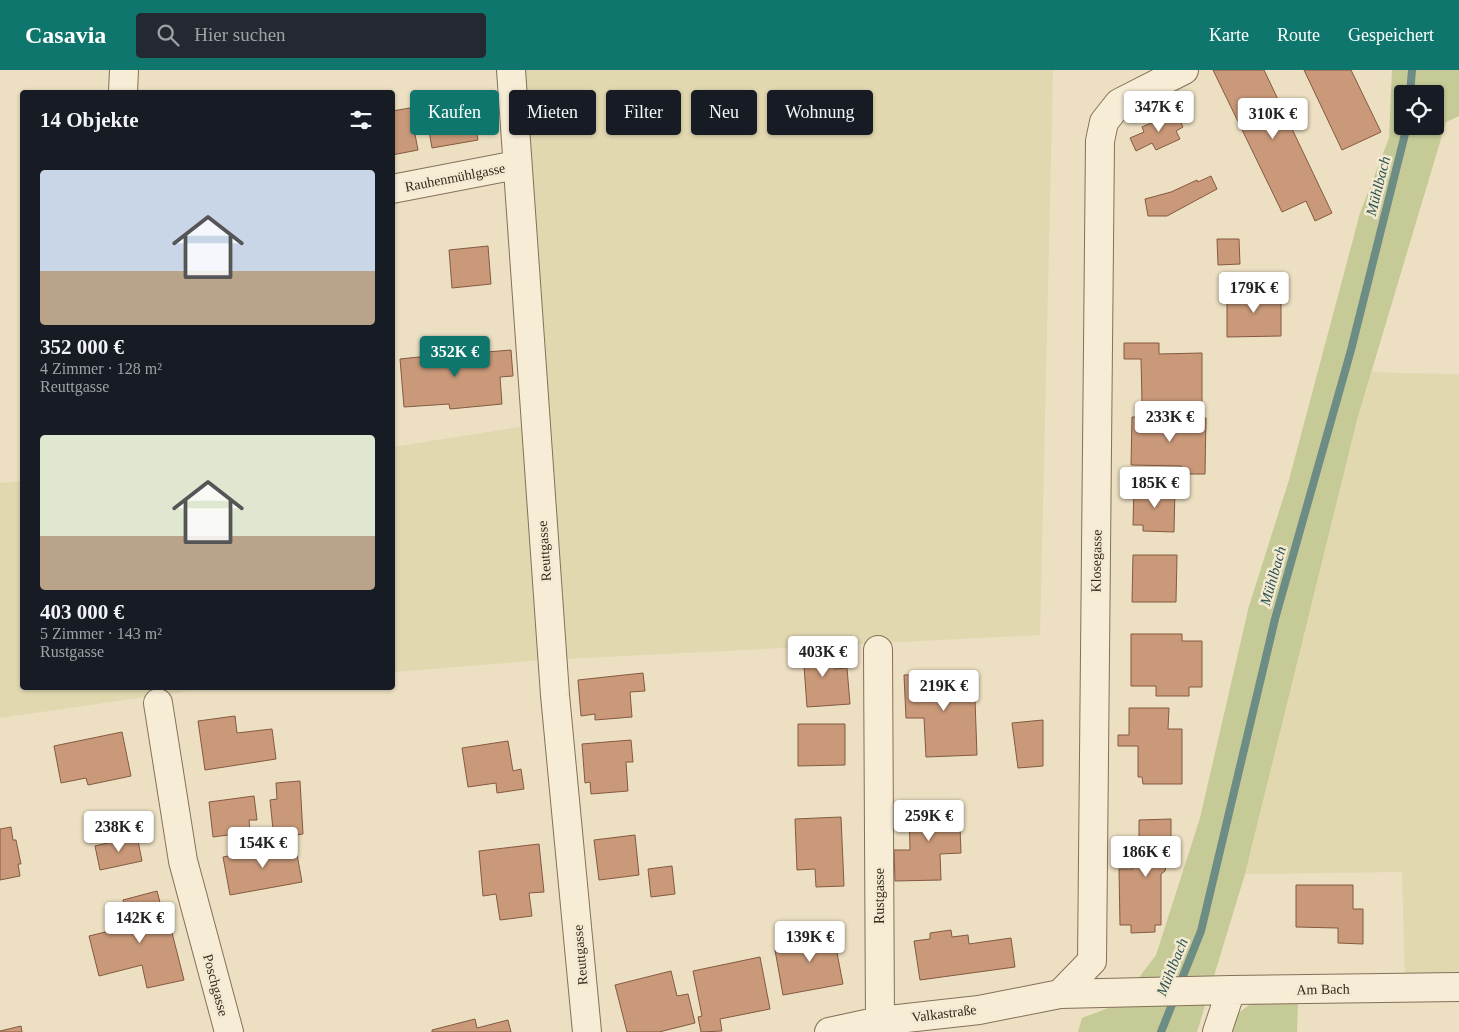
<!DOCTYPE html>
<html lang="de">
<head>
<meta charset="utf-8">
<style>
	body { margin:0; font-family:"Times New Roman",serif; background:#242831; color:#f1f3f6; height:100vh; display:flex; flex-direction:column; font-size:19px; white-space:nowrap }
	* { box-sizing:border-box; margin:0 }
	p { font-size:16px; color:#9ea1a6 }
	.icon { flex:none; width:28px; height:28px; fill:none; stroke:currentColor; stroke-width:2; stroke-linecap:round; stroke-linejoin:round }
	.map { position:relative; flex:1; overflow:hidden }
	.panel { position:absolute; left:20px; top:20px; width:375px; height:600px; display:flex; flex-direction:column; background:#171b24; border-radius:5px; box-shadow:0 1px 4px #0004 }
	.panel>* { flex:none }
	.hud { position:absolute; left:410px; top:20px; width:475px; height:45px; display:flex; gap:10px }
	.fabs { position:absolute; left:1394px; top:15px; display:grid; gap:10px }
	.fabs a { display:grid; place-items:center; width:50px; height:50px; border-radius:5px; background:#171b24; box-shadow:0 1px 4px #0004; font-size:25px }
	.price { position:absolute; translate:-50% -42px; padding:0 11px; border-radius:5px; background:#fff; color:#222; font-size:16px; line-height:32px; filter:drop-shadow(0 1px 2px #0008) }
	.price::after { content:''; position:absolute; left:50%; top:30px; width:15px; height:11px; margin-left:-8px; background:inherit; clip-path:polygon(0 0,100% 0,50% 100%) }
	.price.on { background:#0f766e; color:#fff }
	ul { padding:0; list-style:none }
	li { display:grid; align-content:center; gap:10px; height:265px; padding:0 20px }
	li span { display:grid; place-items:center; height:155px; border-radius:5px; color:#555 }
	li>.icon { margin-inline-start:auto }
	span .icon { width:90px; height:90px; fill:#fffc; stroke-width:1 }
	li b { font-size:21px }
	h2 { display:flex; justify-content:space-between; align-items:center; height:60px; padding:0 20px; font-size:21px }
	.chip { padding:0 18px; border-radius:5px; background:#171b24; box-shadow:0 1px 4px #0004; font-size:18px; line-height:45px }
	.chip.on { background:#0f766e; color:#fff }
	header { display:flex; align-items:center; gap:30px; box-sizing:border-box; height:70px; padding:0 25px; background:#0f766e; color:#fff }
	header strong { font-size:24px }
	nav { display:flex; gap:28px; margin-inline-start:auto; font-size:18px }
	.search { width:350px; height:45px; background:#242831; display:flex; align-items:center; gap:12px; box-sizing:border-box; padding:0 18px; border-radius:5px; color:#9ea1a6; font-size:19px }
	.map>svg:first-child { display:block }
	.farmland { fill:#e1d8b0 }
	.green { fill:#c5ca97; fill-rule:evenodd }
	.lines { fill:none; stroke-linecap:round; stroke-linejoin:round }
	.stream { stroke:#6c8c84; stroke-width:8 }
	.building { fill:#c99979; stroke:#845a41 }
	.minor-casing { stroke:#85705a; stroke-width:30 }
	.minor { stroke:#f7ecd5; stroke-width:28 }
	.labels { text-anchor:middle; stroke-width:5; stroke-linejoin:round; paint-order:stroke }
	.street-label { font-size:14px; fill:#36291e; stroke:#f4e9d1 }
	.water-label { font-size:15px; font-style:italic; fill:#2d5552; stroke:#f4e9d1 }
</style>
</head>
<body>
<header>
<strong>Casavia</strong>
<div class="search"><svg class="icon" aria-label="search" viewBox="0 0 24 24"><circle cx="10" cy="10" r="6"/><path d="M15 15l6 6"/></svg>Hier suchen</div>
<nav><a>Karte</a><a>Route</a><a>Gespeichert</a></nav>
</header>
<div class="map">
<svg width="1459" height="962" viewBox="0 0 1459 962">
	<rect width="100%" height="100%" fill="#ecdfc2"/>
	<path class="farmland" d="M521 0H1053L1040 565 563 589Z
		M1372 301 1394 303 1459 304V905L1405 906 1402 802 1245 804 1357 350Z
		M526 356 544 590 393 602V377Z
		M22 411V618H208L0 648V413Z"/>
	<path class="green" d="M1392 0H1459V46L1446 52 1357 350 1245 804 1197 962H1078L1082 948 1119 934 1156 885 1200 748 1249 536 1289 410 1360 143 1389 68ZM1402 24H1435V56H1402Z
		M1257 929 1298 930 1297 962H1228L1232 948Z"/>
	<g class="lines">
		<path class="stream" d="M1410 24 1412 0
			M1179 916 1201 861 1275 549 1351 280 1407 56
			M1161 962 1175 927"/>
	</g>
	<path class="building" d="M1213 0H1264L1332 143 1315 151 1306 131 1282 142Z
		M1304 0H1351L1381 62 1342 80Z
		M471 29 478 70 432 78 425 38Z
		M410 38 418 80 392 85V41Z
		M1176 42 1183 57 1176 61 1180 69 1156 80 1152 73 1136 81 1130 68 1144 62 1142 57Z
		M1211 106 1217 119 1167 146H1148L1145 129 1171 122 1197 110 1198 112Z
		M1217 169H1239L1240 194 1218 195Z
		M488 176 491 214 452 218 449 180Z
		M1227 222H1281V266L1227 267Z
		M1124 273H1159V284L1202 283V332L1142 333 1141 289H1124Z
		M475 276V283L511 280 513 306 500 307 502 334 450 339 449 334 404 337 400 289 428 286V279Z
		M1132 347 1206 348 1205 404H1180L1181 396 1131 395Z
		M1134 417 1175 418 1174 462 1143 461V455H1133Z
		M1133 485H1177L1176 532H1132Z
		M1131 564H1182V571H1202V617H1189V626H1156V616H1131Z
		M833 576 834 599 847 598 850 634 807 637 804 596H797L796 579Z
		M974 602 977 685 926 687 924 648H906L904 605Z
		M643 603 645 621 630 622 632 647 595 650V644L581 646 578 610Z
		M1129 638H1169L1168 659H1182V714H1143L1142 707H1138V676H1118V665H1129Z
		M235 646 237 663 272 659 276 689 205 700 198 651Z
		M1043 650V696L1018 698 1012 653Z
		M798 654H845V695L798 696Z
		M122 662 131 706 88 715 86 708 61 713 54 676Z
		M631 670 633 692H626L628 721 591 724 590 712 585 713 582 674Z
		M508 671 513 701 521 699 524 719 497 723 496 713 468 717 462 678Z
		M300 711 303 764 274 769 270 730 277 729 276 713Z
		M254 726 257 750H249L250 762 213 767 209 732Z
		M959 733 961 783 940 784 941 810 895 811 894 780H910L909 735Z
		M841 747 844 816 816 817 815 799 797 800 795 749Z
		M1171 749V792H1167L1165 801 1161 804V855H1155V862L1131 863V855H1120L1119 799H1133V790L1139 791V750Z
		M11 757 13 770H16L21 794H18L20 806 0 810V759Z
		M635 765 639 805 599 810 594 770Z
		M137 766 142 791 100 800 95 776Z
		M295 773 302 812 230 825 223 787Z
		M539 774 544 822 529 823 532 846 500 850 496 824 483 826 479 781Z
		M672 796 675 824 651 827 648 799Z
		M1296 815H1353V839H1363V874L1338 873V858L1296 857Z
		M157 821 163 844 167 843 184 910 147 918 142 895 99 906 89 866 130 856 123 830Z
		M832 857 843 914 783 925 775 880 798 876 795 863Z
		M951 860 952 867 968 865 969 874 1011 868 1015 897 920 910 914 871 930 869V863Z
		M760 887 770 939 720 949 722 961 701 962 698 947 702 946 693 901Z
		M671 901 677 926 688 924 695 953 659 962H627L615 915Z
		M475 949 477 958 508 950 511 962H432V960Z
		M21 956 22 962H0V961Z"/>
	<g class="lines">
		<g class="minor-casing">
			<path id="minor" d="M511 0 555 625 587 962
				M123 22 124 0
				M392 119 517 95
				M878 580 880 951
				M158 633 183 791 229 962
				M1060 924 1092 891 1100 71 1104 52 1119 33 1184 0
				M829 962 880 951 979 940 1060 924 1231 920
				M1217 962 1231 920 1459 917"/>
		</g>
		<use href="#minor" class="minor"/>
	</g>
	<g class="labels">
		<g class="street-label">
			<text transform="translate(455 107) rotate(-11)" y="5">Rauhenmühlgasse</text>
			<text transform="translate(544 481) rotate(-94)" y="5">Reuttgasse</text>
			<text transform="translate(1096 491) rotate(-89)" y="5">Klosegasse</text>
			<text transform="translate(879 826) rotate(-90)" y="5">Rustgasse</text>
			<text transform="translate(580 885) rotate(-95)" y="5">Reuttgasse</text>
			<text transform="translate(216 915) rotate(75)" y="5">Poschgasse</text>
			<text transform="translate(1323 919) rotate(-1)" y="5">Am Bach</text>
			<text transform="translate(944 943) rotate(-7)" y="5">Valkastraße</text>
		</g>
		<g class="water-label">
			<text transform="translate(1378 116) rotate(-76)" y="5">Mühlbach</text>
			<text transform="translate(1273 506) rotate(-74)" y="5">Mühlbach</text>
			<text transform="translate(1172 897) rotate(-68)" y="5">Mühlbach</text>
		</g>
	</g>
</svg>
<div class="fabs">
<a><svg class="icon" aria-label="locate" viewBox="0 0 24 24"><circle cx="12" cy="12" r="6"/><path d="M12 2v4M12 18v4M2 12h4M18 12h4"/></svg></a>
</div>
<b class="price" style="left:1159px;top:63px">347K €</b>
<b class="price" style="left:1273px;top:70px">310K €</b>
<b class="price" style="left:1254px;top:244px">179K €</b>
<b class="price on" style="left:455px;top:308px">352K €</b>
<b class="price" style="left:1170px;top:373px">233K €</b>
<b class="price" style="left:1155px;top:439px">185K €</b>
<b class="price" style="left:823px;top:608px">403K €</b>
<b class="price" style="left:944px;top:642px">219K €</b>
<b class="price" style="left:929px;top:772px">259K €</b>
<b class="price" style="left:119px;top:783px">238K €</b>
<b class="price" style="left:263px;top:799px">154K €</b>
<b class="price" style="left:1146px;top:808px">186K €</b>
<b class="price" style="left:140px;top:874px">142K €</b>
<b class="price" style="left:810px;top:893px">139K €</b>
<div class="hud">
<a class="chip on">Kaufen</a>
<a class="chip">Mieten</a>
<a class="chip">Filter</a>
<a class="chip">Neu</a>
<a class="chip">Wohnung</a>
</div>
<section class="panel">
<h2>14 Objekte<svg class="icon" aria-label="filters" viewBox="0 0 24 24"><path d="M4 7h16M4 17h16"/><circle cx="9" cy="7" r="2"/><circle cx="15" cy="17" r="2"/></svg></h2>
<ul>
<li><span style="background:linear-gradient(#c9d6e8 65%,#b9a48a 0)"><svg class="icon" aria-label="home" viewBox="0 0 24 24"><path d="M3 11l9-7 9 7M6 9v11h12V9"/></svg></span><div><b>352 000 €</b><p>4 Zimmer · 128 m²</p><p>Reuttgasse</p></div></li>
<li><span style="background:linear-gradient(#dfe7d0 65%,#b9a48a 0)"><svg class="icon" aria-label="home" viewBox="0 0 24 24"><path d="M3 11l9-7 9 7M6 9v11h12V9"/></svg></span><div><b>403 000 €</b><p>5 Zimmer · 143 m²</p><p>Rustgasse</p></div></li>
</ul>
</section>
</div>
</body>
</html>
